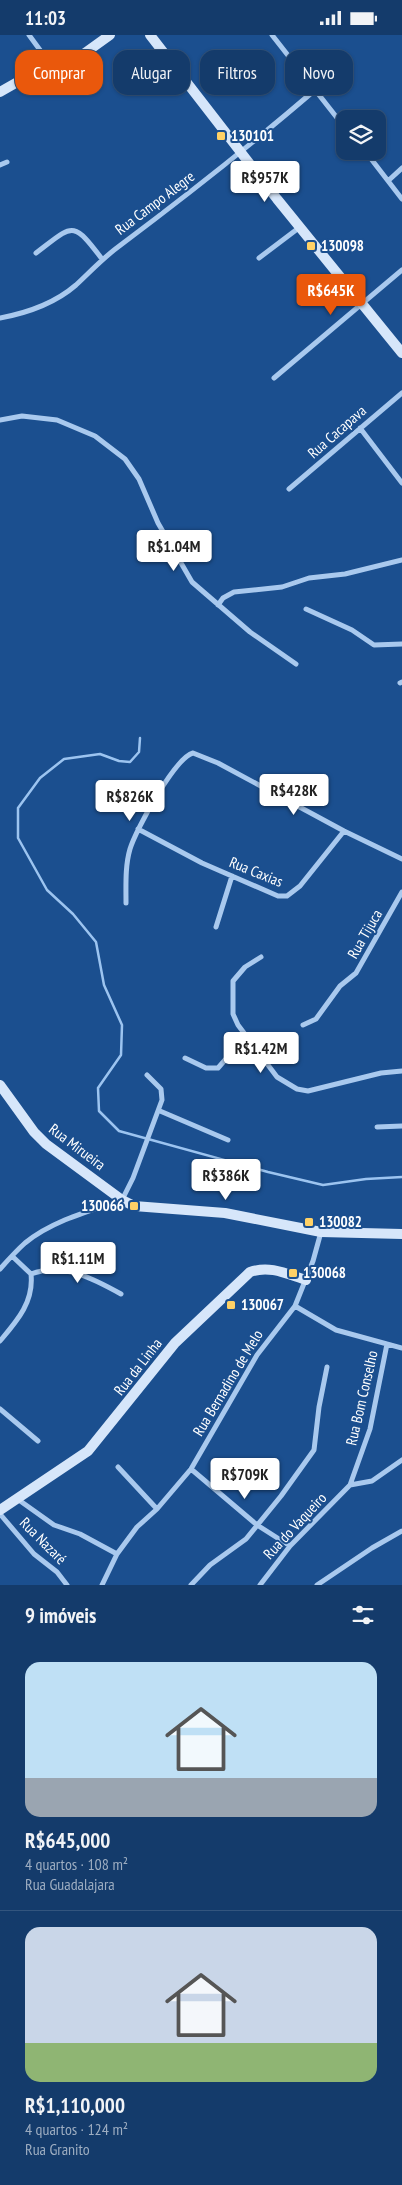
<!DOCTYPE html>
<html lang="pt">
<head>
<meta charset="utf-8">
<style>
	body { margin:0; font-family:"PT Sans Narrow",sans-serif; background:#214673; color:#f1f3f6; height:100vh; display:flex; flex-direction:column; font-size:19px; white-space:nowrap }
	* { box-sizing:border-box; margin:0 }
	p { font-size:16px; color:#9dadc1 }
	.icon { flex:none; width:28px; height:28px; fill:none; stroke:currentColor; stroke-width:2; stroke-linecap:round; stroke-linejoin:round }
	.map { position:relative; height:1550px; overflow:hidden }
	.drawer { display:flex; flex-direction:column; background:#143b6b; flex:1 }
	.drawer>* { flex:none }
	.banner { position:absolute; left:15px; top:15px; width:372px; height:45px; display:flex; gap:10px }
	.controls { position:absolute; left:336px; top:75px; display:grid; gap:10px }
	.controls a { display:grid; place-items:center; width:50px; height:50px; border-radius:10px; background:#143b6b; box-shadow:0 1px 4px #0004,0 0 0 1px #33557e; font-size:25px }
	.price { position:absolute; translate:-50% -42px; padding:0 11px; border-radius:5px; background:#fff; color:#222; font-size:16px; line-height:32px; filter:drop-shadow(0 1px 2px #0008) }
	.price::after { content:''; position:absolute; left:50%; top:30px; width:15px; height:11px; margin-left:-8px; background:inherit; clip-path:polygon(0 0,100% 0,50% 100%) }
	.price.on { background:#ea580c; color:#fff }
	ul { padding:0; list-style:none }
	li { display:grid; align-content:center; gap:10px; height:265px; padding:0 25px }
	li+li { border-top:1px solid #33557e }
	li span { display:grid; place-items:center; height:155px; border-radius:15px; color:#555 }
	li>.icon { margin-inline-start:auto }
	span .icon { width:90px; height:90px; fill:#fffc; stroke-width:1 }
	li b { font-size:21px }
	h2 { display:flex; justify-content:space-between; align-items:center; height:60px; padding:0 25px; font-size:21px }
	.pill { padding:0 18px; border-radius:15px; background:#143b6b; box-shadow:0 1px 4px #0004,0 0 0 1px #33557e; font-size:18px; line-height:45px }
	.pill.on { background:#ea580c; color:#fff }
	.status { display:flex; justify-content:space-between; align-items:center; height:35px; padding:0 25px; background:#143b6b; direction:ltr }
	.status svg { height:14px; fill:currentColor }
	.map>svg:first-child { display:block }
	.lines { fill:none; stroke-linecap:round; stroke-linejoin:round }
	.stream { stroke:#9cc4f0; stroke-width:2.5 }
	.street { stroke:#a9c9ee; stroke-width:5 }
	.secondary { stroke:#d6e6fa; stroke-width:10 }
	.poi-dot { fill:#ffd166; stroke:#1b4f8f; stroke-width:2 }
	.labels { text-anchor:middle; stroke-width:4; stroke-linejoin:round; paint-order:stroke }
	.poi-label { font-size:15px; font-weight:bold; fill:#fff; stroke:#1b4f8f; text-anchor:start }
	.street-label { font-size:15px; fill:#fff; stroke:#1b4f8f }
</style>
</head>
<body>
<div class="status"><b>11:03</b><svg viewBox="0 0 49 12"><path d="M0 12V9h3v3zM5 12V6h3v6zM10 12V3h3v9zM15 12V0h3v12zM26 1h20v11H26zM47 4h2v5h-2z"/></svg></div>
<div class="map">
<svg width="402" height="1550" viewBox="0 0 402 1550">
	<rect width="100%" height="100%" fill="#1b4f8f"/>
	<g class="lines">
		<path class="stream" d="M140 703 139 717 130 727 119 726 100 719 64 724 40 743 18 773V803L47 855 73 879 96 907 104 950 122 990 121 1020 98 1053 99 1076 119 1096 268 1137 323 1150 366 1144 402 1142"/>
		<path class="street" d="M29 0 40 15 51 38
			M272 0 345 93
			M365 116 402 164
			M0 130 7 127
			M389 145 402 133
			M36 218C73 190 72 184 102 224
			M259 223 300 192
			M0 283C27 278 54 269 76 250 90 237 103 223 118 212 186 161 251 110 315 55
			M274 343 402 235
			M0 385 22 381 57 385 95 401 125 424 139 444 158 488 192 547 250 597 296 629
			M360 393 402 448
			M289 454 402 358
			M218 570 223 563 234 557 282 552 309 543 345 539 402 525
			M306 574 352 595 374 610 402 609
			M400 648 402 647
			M138 794 202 828 278 861H287L300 851 344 796
			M126 868C126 850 125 831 130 814 136 794 175 723 193 718L218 728 344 796 402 824
			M216 892 232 841
			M261 922 245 932 233 946V979L238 990 277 1042 297 1054 308 1056 381 1038 402 1036
			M303 990 316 984 340 951 356 938 402 857
			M185 1023 206 1033H218L246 1001
			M160 1076 228 1105
			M377 1092 402 1091
			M0 1234C8 1225 16 1216 25 1208 52 1186 89 1176 122 1165L133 1143 162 1065 161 1054 147 1040
			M31 1239C63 1227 94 1244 121 1259
			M295 1271 336 1295 402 1313
			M0 1306C17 1286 34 1267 31 1239L12 1221
			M0 1374 38 1406
			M118 1432 157 1474
			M191 1434 257 1490 290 1511
			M350 1450 372 1446 402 1425
			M16 1463 54 1490 80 1499 117 1519
			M0 1479 34 1519 57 1537 67 1550
			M102 1550 117 1519 137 1492 157 1474 191 1434 257 1320 295 1271 313 1226 321 1197
			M191 1550 210 1530 246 1504 281 1461 314 1415 319 1372 327 1332
			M260 1550 290 1511 350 1450 370 1394 387 1309
			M317 1550 372 1513 402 1496"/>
		<path class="secondary" d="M150 0 277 164 402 318
			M0 57 28 41 51 38 64 33 110 0
			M0 1050 34 1097 46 1109 122 1165 134 1171 225 1178 321 1197 402 1199
			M0 1475 88 1416 175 1308 250 1237C270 1230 287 1239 306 1245"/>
	</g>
	<g class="poi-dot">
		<rect x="216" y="96" width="10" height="10" rx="2.5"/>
		<rect x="306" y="206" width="10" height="10" rx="2.5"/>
		<rect x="129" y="1166" width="10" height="10" rx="2.5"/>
		<rect x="304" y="1182" width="10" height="10" rx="2.5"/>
		<rect x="288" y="1233" width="10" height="10" rx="2.5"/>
		<rect x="226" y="1265" width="10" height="10" rx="2.5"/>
	</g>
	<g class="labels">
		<g class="poi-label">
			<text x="231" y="106">130101</text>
			<text x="321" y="216">130098</text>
			<text x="124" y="1176" text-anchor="end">130066</text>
			<text x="319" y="1192">130082</text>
			<text x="303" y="1243">130068</text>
			<text x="241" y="1275">130067</text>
		</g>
		<g class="street-label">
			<text transform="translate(155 168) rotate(-37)" y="5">Rua Campo Alegre</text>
			<text transform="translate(337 397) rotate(-41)" y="5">Rua Cacapava</text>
			<text transform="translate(256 837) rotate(22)" y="5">Rua Caxias</text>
			<text transform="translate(365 899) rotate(-60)" y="5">Rua Tijuca</text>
			<text transform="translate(77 1112) rotate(37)" y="5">Rua Mirueira</text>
			<text transform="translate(138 1332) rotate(-52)" y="5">Rua da Linha</text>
			<text transform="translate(228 1348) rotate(-59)" y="5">Rua Bernadino de Melo</text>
			<text transform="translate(362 1363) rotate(-77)" y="5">Rua Bom Conselho</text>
			<text transform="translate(295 1491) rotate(-47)" y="5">Rua do Vaqueiro</text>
			<text transform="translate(43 1506) rotate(45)" y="5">Rua Nazaré</text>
		</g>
	</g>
</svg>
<div class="controls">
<a><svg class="icon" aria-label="layers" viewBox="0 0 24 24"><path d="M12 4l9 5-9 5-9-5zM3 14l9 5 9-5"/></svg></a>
</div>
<b class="price" style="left:265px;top:168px">R$957K</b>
<b class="price on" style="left:331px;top:281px">R$645K</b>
<b class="price" style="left:174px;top:537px">R$1.04M</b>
<b class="price" style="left:294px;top:781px">R$428K</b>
<b class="price" style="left:130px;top:787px">R$826K</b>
<b class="price" style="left:261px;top:1039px">R$1.42M</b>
<b class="price" style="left:226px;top:1166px">R$386K</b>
<b class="price" style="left:78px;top:1249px">R$1.11M</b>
<b class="price" style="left:245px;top:1465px">R$709K</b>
<div class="banner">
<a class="pill on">Comprar</a>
<a class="pill">Alugar</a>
<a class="pill">Filtros</a>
<a class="pill">Novo</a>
</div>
</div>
<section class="drawer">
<h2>9 imóveis<svg class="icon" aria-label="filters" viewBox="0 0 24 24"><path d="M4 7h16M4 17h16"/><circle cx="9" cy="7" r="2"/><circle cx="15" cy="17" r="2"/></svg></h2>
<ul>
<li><span style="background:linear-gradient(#bfe0f5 75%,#9aa5b1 0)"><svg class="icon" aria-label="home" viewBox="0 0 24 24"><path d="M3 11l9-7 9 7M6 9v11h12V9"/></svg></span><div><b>R$645,000</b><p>4 quartos · 108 m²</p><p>Rua Guadalajara</p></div></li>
<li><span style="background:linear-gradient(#c9d6e8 75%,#8fb573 0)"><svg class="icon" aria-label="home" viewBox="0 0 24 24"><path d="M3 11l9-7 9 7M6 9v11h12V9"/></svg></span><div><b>R$1,110,000</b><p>4 quartos · 124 m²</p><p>Rua Granito</p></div></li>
</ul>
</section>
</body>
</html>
